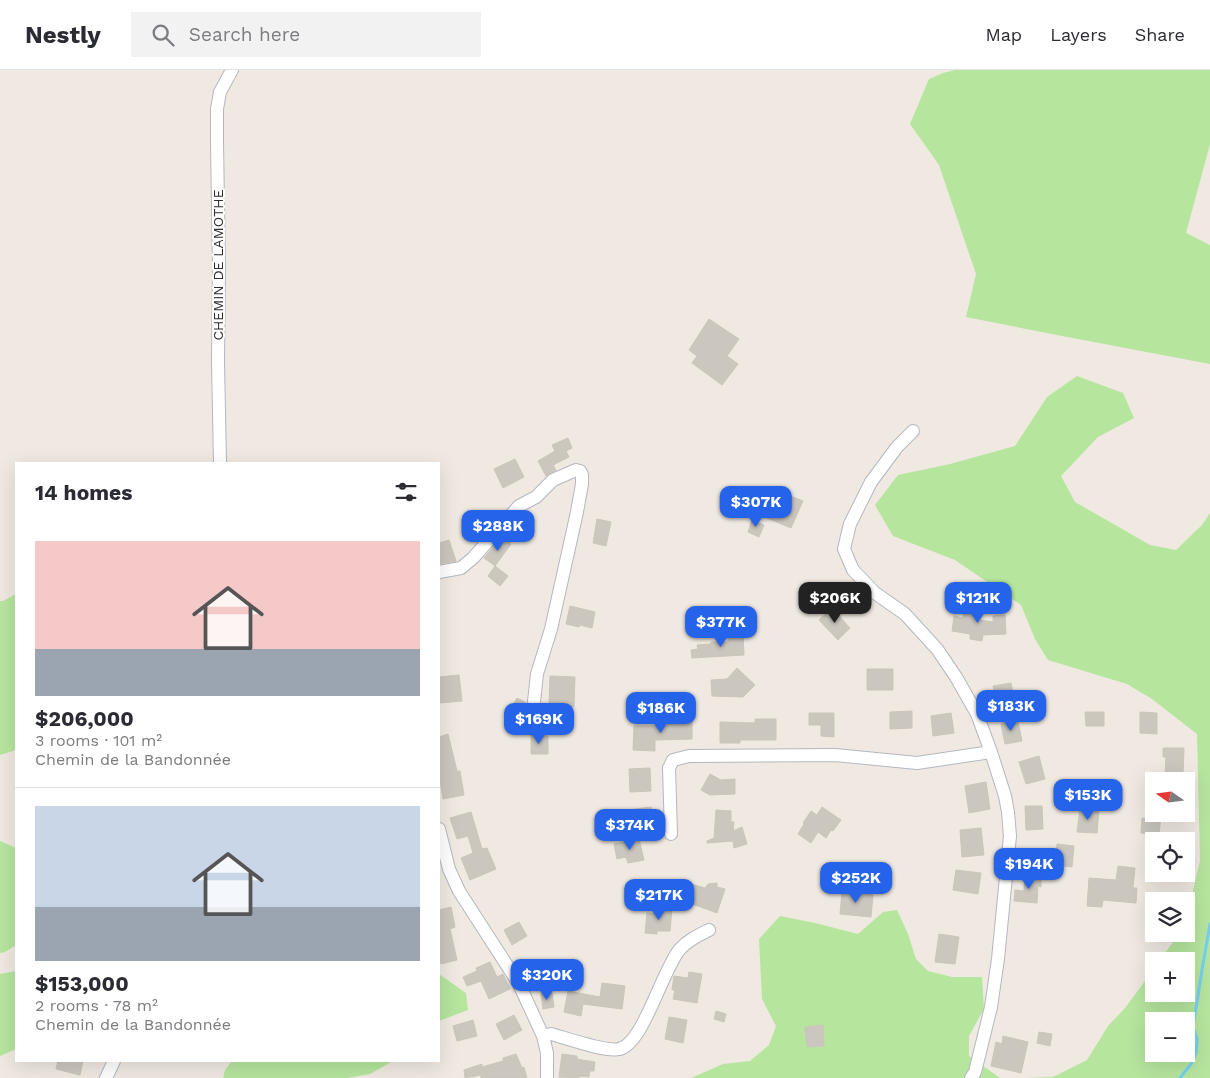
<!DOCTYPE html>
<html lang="en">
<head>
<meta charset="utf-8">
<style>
	body { margin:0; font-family:"Work Sans",sans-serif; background:#f2f2f3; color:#2b2b33; height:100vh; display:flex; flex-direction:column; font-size:19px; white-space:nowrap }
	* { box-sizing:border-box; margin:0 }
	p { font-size:16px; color:#7c7c81 }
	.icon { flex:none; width:28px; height:28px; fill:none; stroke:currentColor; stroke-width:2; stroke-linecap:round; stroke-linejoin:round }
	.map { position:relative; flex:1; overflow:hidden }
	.drawer { position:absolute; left:15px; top:392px; width:425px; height:600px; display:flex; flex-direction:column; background:#fff; border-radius:0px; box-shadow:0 5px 20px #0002 }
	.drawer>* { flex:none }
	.needle { width:32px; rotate:284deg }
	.controls { position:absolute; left:1145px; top:702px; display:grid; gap:10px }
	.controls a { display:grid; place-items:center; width:50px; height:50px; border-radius:0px; background:#fff; box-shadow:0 5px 20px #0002; font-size:25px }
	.price { position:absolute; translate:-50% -42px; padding:0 11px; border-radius:10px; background:#2563eb; color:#fff; font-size:16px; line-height:32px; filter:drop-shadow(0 1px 2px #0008) }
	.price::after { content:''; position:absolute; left:50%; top:30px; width:15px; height:11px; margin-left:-8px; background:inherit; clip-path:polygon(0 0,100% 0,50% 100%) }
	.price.current { background:#222; color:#fff }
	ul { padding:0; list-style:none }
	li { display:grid; align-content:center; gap:10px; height:265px; padding:0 20px }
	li+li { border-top:1px solid #e1e1e2 }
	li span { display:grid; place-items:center; height:155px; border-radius:0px; color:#555 }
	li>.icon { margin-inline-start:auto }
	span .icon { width:90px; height:90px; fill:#fffc; stroke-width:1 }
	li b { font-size:21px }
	h2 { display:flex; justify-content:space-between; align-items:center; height:60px; padding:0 20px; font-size:21px }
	header { display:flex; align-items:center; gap:30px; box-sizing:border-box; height:70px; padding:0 25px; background:#fff; border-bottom:1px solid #e1e1e2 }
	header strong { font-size:24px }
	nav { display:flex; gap:28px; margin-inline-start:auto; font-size:18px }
	.search { width:350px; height:45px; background:#f2f2f3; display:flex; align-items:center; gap:12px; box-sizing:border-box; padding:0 18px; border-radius:0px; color:#7c7c81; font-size:19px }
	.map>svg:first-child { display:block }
	.green { fill:#b6e59e; fill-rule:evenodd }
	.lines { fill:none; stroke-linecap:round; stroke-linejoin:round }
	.stream { stroke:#75cff0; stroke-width:3 }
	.building { fill:#cbc7bf; stroke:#cbc5ba }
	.minor-casing { stroke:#b4b7c1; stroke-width:14 }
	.minor { stroke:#fff; stroke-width:12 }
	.labels { text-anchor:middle; stroke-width:4; stroke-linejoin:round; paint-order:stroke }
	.street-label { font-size:14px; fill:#2e2e2e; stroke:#fff }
</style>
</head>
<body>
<header>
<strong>Nestly</strong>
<div class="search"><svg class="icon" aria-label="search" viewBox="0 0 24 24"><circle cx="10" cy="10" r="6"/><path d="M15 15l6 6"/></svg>Search here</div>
<nav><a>Map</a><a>Layers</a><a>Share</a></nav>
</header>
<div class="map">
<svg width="1210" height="1008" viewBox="0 0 1210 1008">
	<rect width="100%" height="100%" fill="#efe9e1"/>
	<path class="green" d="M955 0H1210V74L1186 163 1210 175V294L1062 266 966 247 976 204 939 95 910 54 929 9 943 3Z
		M1077 306 1123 323 1134 348 1098 367 1061 406 1075 432 1150 475 1176 480 1202 455 1210 443V1008H1026L1053 1007 1087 990 1108 956 1125 938 1154 899V924H1186V891H1159L1179 864H1186V850L1200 791 1197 664 1152 629 1127 614 1048 590 1035 569 1021 535 955 490 893 466 875 435 898 405 950 394 1015 376 1047 327ZM1186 951V984H1154V951Z
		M16 524V680L0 685V531H3Z
		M0 771 16 778V875L5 882 0 883Z
		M897 840 908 864 916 889 928 901 952 907H982L984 939 969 966V986L1000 1008H691L723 994 750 991 769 975 776 956 762 929 759 869 780 846 815 853 858 864 883 842Z
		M16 901V979L0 986V904Z
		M439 904 466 923 468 940 439 951Z
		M232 991H393L370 1004 347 1008H223L225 1000Z"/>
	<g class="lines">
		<path class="stream" d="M1180 1008 1191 994 1196 983 1197 970 1193 957 1202 900 1210 854"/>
	</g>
	<path class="building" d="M709 249 739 269 727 286 738 294 722 315 692 293 697 286 689 280Z
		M568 368 572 378 566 381 569 387 553 395 556 400 546 406 538 391 555 381 552 375Z
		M515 389 524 407 503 418 494 399Z
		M778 421 803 431 791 458 767 448Z
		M597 449 611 452 606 476 593 473Z
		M752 450 764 455 759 467 748 462Z
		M502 467 511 474 495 496 484 488Z
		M449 470 456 491 439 494V473Z
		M495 496 508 506 500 516 488 506Z
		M965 532 975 534 973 549 993 552V546L1005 545 1006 564 983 565 982 571 970 569V564L952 561 954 546 963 548Z
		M570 536 595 542 592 558 580 555 579 557 566 554Z
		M832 538 850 558 838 570 819 550Z
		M743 564 744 585 692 588 691 580 698 579 697 575 711 574V572H728V565Z
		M737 598 755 615 743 627 712 626 711 610 727 609Z
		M867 599H893V620H867Z
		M459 605 462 631 439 633V607Z
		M550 606 575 607 574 637H557V634L549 633Z
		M1011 613 1015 634 998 638 993 616Z
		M517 628 525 632 523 636 525 637V641L520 650 507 646Z
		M912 641V658L890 659V642Z
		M1085 642H1104V656H1086Z
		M1140 642 1157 643V664L1140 663Z
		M809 643H834V667L821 666V655H809Z
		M951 643 954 663 933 666 931 646Z
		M755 649H776V670H740V673H720V652L755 653Z
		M692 650V669L655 670V681L633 680 634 656H667V651Z
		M1018 651 1022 671 1005 674 1001 654Z
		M448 664 457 701H460L464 725 443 729 439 705V667Z
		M531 665 548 666V684H531Z
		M1163 678H1184L1183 706H1165L1166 687H1163Z
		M1039 686 1045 709 1026 714 1019 692Z
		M650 698 651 721 630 722 629 699Z
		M710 704 721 710 735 709V724L710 725 701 720Z
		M986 712 990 739 969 743 965 716Z
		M1025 736H1042L1043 759 1026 760Z
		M651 737 654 756 631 759 629 740Z
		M822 737 841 750 833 761 831 760 826 768 818 762 811 773 798 764 804 754 803 753 811 741 817 745Z
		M1080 738 1099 739 1097 763 1077 762Z
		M716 740 731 741V752H734L733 761 742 757 747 774 734 778 733 771 707 773V771L714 768Z
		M471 742 482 779 487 778 496 799 470 810 461 788 473 783 468 766 457 769 450 748Z
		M1151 744H1161L1159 765 1141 763 1142 748 1150 749Z
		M981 758 984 785 962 787 960 760Z
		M639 769 644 790 628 793 626 787 617 789 614 774Z
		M1057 774 1074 776 1072 797 1055 795Z
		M1118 796 1135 798 1133 818H1137L1136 833 1103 830 1102 837 1087 836 1089 808 1116 810Z
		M956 800 981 803 978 824 953 820Z
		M1025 805 1041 806V817L1038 816 1037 833 1014 831 1015 820 1024 821Z
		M684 812 705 818 708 814 717 813V817L725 819 717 843 687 832 686 834 678 832Z
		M842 822 873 825 871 847 840 844Z
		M451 837 455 857 450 859 457 890 441 894 439 884V840Z
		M658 838 672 839 670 861H657V864L645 863 647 843 658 844Z
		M519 852 527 866 512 875 504 860Z
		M939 864 959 867 955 894 935 892Z
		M490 892 497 907 503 904 510 919 489 929 481 911 467 916 463 907 477 901 476 898Z
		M544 894H554L553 908H544Z
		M689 902 702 904 697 933 673 929 675 920H672L674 906 688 908Z
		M602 913 625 916 622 939 583 934 581 946 564 942 568 921 600 927Z
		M552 923 554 937 543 939 541 924Z
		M716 941 726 944 724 952 714 949Z
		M514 945 522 960 504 970 496 954Z
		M669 947 687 950 683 973 665 969Z
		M473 950 477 966 457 971 453 956Z
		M823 955 824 976 807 977 805 957Z
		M1039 962 1052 964 1050 976 1037 973Z
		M1003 966 1028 972 1021 1003 991 996 996 972 1002 974Z
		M516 984 522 998 524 997 527 1008H481V1005L465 1008 464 1000 482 994V997L503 991V988Z
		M562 984 577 986V989L582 990 595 992 594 1001H590L589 1007 580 1006 579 1008 559 1007Z
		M58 991H83L80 1005 56 999Z"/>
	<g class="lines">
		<g class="minor-casing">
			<path id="minor" d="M913 361 897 377 871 412 850 454 844 479 853 500 875 523 905 544 937 579 956 607 977 644 991 682 1005 726 1008 742 1010 766 998 889 991 937 975 1002 971 1008
				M220 394 218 291 219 198 217 72V39L220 22 232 0
				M439 502 461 498 473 488 519 436 536 427 553 410 576 400 580 401 582 405V414L577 442 551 559 537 604 533 641
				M439 759 449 799 459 821 519 914 543 966 547 983V1008
				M671 764 669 698 673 690 689 686 835 685 917 693 991 682
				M543 966 551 964C566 968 605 982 619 979 643 975 663 898 680 879 688 870 699 865 709 860
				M106 1008 114 991"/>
		</g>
		<use href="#minor" class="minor"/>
	</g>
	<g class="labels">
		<g class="street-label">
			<text transform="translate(218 195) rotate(-90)" y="5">CHEMIN DE LAMOTHE</text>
		</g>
	</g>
</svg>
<div class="controls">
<a><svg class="needle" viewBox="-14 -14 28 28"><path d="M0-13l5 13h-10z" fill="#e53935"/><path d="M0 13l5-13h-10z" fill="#7c7c81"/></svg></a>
<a><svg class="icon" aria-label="locate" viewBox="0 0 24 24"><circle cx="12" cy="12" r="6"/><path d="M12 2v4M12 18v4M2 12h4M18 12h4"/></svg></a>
<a><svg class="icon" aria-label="layers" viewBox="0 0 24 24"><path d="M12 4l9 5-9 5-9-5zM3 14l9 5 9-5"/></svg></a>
<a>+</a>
<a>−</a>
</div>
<b class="price" style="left:756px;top:458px">$307K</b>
<b class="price" style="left:498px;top:482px">$288K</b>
<b class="price current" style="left:835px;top:554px">$206K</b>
<b class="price" style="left:978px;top:554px">$121K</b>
<b class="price" style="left:721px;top:578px">$377K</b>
<b class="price" style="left:1011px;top:662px">$183K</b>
<b class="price" style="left:661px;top:664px">$186K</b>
<b class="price" style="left:539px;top:675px">$169K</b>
<b class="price" style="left:1088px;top:751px">$153K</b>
<b class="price" style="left:630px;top:781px">$374K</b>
<b class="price" style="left:1029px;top:820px">$194K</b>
<b class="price" style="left:856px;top:834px">$252K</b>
<b class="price" style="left:659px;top:851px">$217K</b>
<b class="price" style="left:547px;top:931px">$320K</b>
<section class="drawer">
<h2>14 homes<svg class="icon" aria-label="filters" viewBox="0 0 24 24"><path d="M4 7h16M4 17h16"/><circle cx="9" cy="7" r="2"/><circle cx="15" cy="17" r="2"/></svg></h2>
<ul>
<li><span style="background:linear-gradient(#f6c9c9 70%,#9aa5b1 0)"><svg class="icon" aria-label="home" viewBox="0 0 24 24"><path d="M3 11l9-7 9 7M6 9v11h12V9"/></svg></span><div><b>$206,000</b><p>3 rooms · 101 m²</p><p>Chemin de la Bandonnée</p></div></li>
<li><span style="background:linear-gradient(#c9d6e8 65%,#9aa5b1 0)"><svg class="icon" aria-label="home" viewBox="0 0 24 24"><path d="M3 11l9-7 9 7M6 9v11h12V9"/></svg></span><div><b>$153,000</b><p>2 rooms · 78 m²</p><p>Chemin de la Bandonnée</p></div></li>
</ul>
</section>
</div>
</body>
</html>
